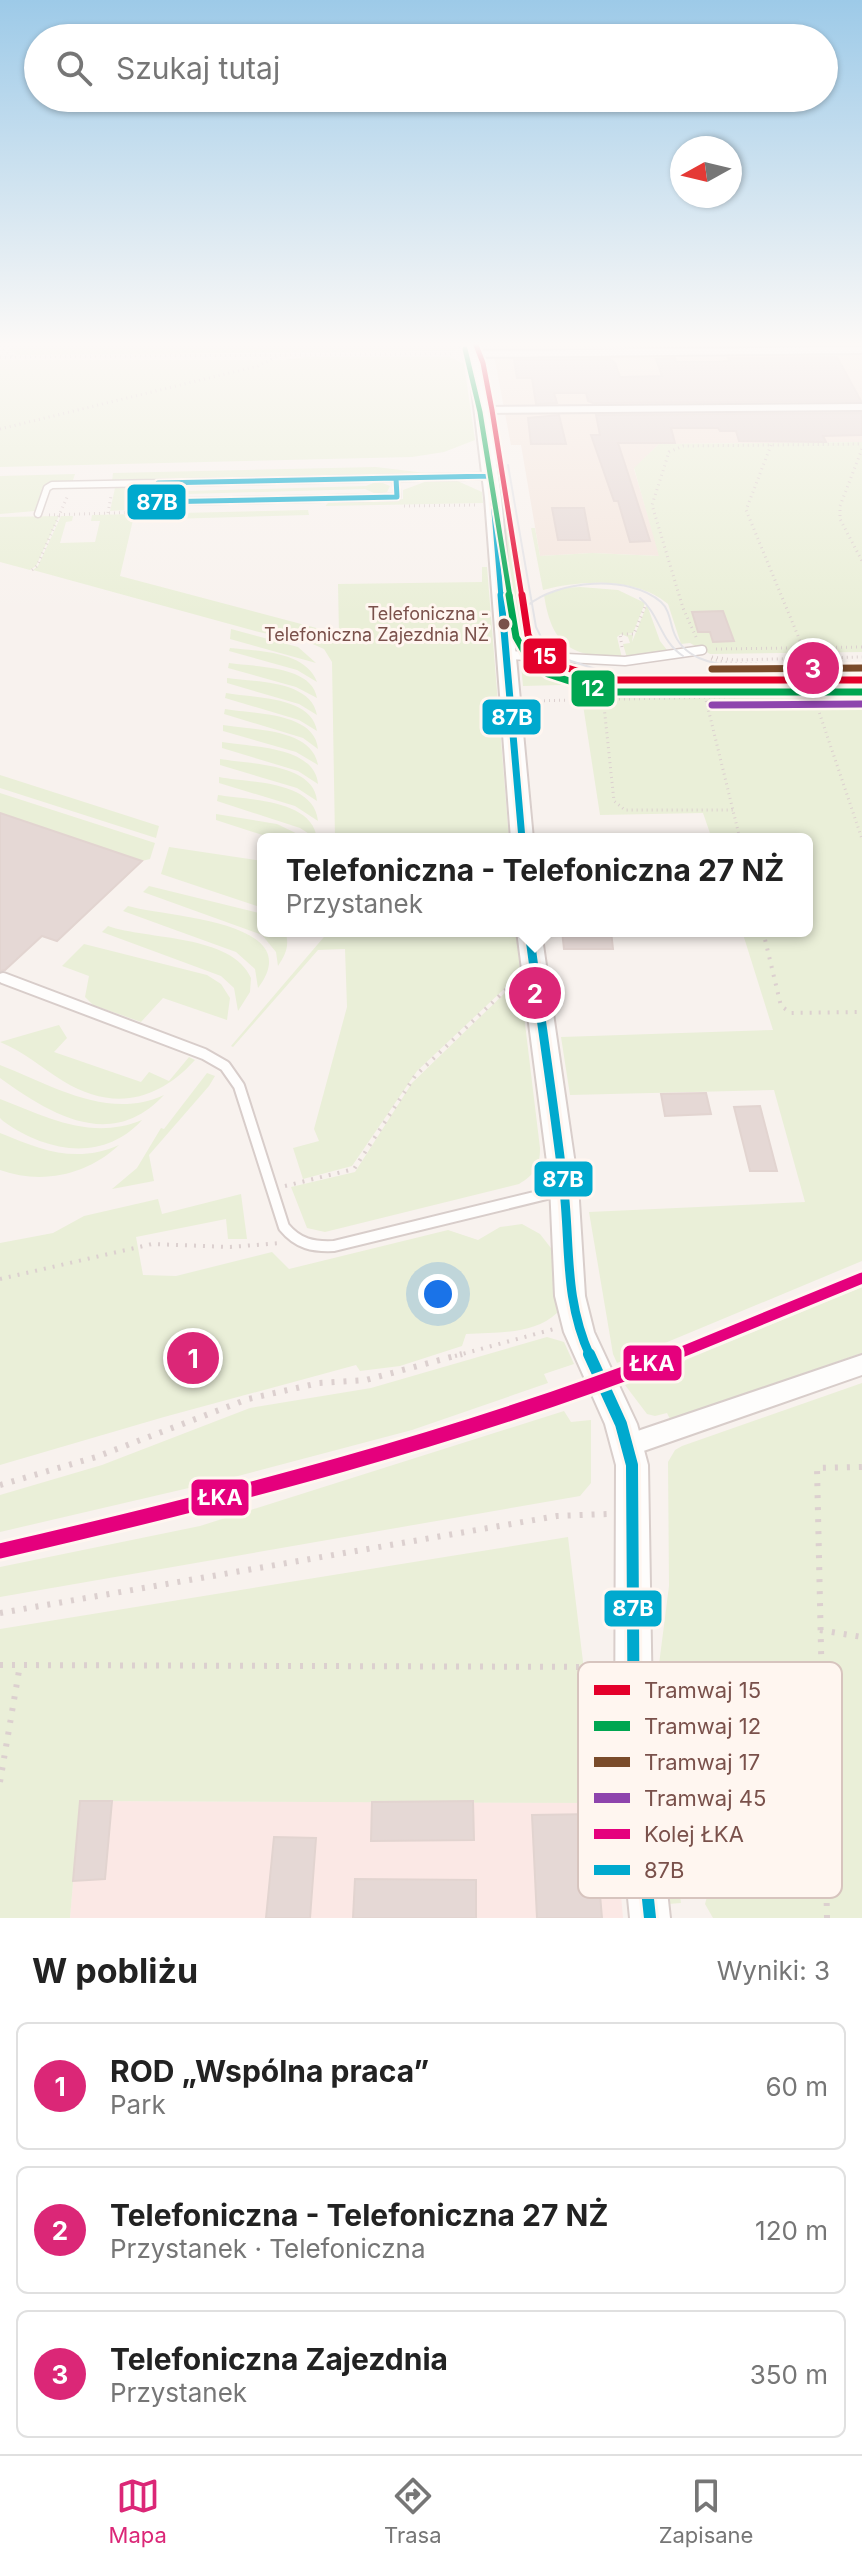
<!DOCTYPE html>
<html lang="pl">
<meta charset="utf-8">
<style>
body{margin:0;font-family:Inter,sans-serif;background:#f2f2f2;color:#222}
.compass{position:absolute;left:670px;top:136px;width:72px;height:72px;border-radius:50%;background:#fff;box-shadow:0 2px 6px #0004;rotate:262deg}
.you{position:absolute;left:438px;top:1294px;width:28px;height:28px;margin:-20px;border:6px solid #fff;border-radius:50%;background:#1a73e8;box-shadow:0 0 0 12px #1a73e833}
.badge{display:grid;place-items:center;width:52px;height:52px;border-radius:50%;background:#db2777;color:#fff;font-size:26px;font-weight:700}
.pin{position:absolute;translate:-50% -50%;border:4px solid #fff;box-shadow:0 2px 8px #0006}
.popup{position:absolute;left:257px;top:833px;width:556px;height:104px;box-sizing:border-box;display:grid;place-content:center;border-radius:12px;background:#fff;filter:drop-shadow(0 2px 6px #0005);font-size:26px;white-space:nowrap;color:#767676}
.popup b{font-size:30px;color:#222}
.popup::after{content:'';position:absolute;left:50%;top:100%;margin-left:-16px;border:16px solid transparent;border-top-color:#fff}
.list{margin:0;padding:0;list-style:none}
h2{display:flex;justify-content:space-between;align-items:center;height:104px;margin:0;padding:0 32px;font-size:34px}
h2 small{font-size:26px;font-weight:400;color:#767676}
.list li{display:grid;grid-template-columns:52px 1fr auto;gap:24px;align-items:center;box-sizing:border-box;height:128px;margin:0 16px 16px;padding:0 16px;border:2px solid #e0e0e0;border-radius:12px}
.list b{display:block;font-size:30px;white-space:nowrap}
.list p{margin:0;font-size:26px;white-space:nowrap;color:#767676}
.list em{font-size:26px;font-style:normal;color:#767676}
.icon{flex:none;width:44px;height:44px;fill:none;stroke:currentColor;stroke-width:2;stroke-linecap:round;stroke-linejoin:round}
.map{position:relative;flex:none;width:862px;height:1918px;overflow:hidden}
.search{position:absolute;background:#fff;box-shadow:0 2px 6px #0004;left:24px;right:24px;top:24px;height:88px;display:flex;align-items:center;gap:20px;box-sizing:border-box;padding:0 28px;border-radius:44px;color:#767676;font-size:30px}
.sheet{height:536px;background:#fff}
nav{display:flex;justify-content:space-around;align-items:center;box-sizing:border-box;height:112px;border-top:2px solid #e0e0e0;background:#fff;font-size:22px;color:#767676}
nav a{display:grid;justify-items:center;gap:4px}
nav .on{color:#db2777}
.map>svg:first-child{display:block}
.residential{fill:#f4e6de}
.commercial{fill:#fbe8e5}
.green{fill:#eaefd8}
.building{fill:#e5d8d5;stroke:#e2d4d0;stroke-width:2}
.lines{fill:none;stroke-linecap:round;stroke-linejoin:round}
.lane-far2-casing{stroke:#d8cdca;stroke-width:9}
.lane-far1-casing{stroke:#d8cdca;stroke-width:11}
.lane-casing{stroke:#d8cdca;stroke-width:14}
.street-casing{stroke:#d8cdca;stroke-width:4}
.secondary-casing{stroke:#d9cecb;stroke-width:4}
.path-far2{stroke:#dcd0cf;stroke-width:3;stroke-dasharray:1 4;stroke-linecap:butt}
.path-far1{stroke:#dcd0cf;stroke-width:4;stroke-dasharray:2 7;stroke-linecap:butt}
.path{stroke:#dcd0cf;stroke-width:6;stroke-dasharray:3 9;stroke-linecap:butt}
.lane-far2{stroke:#fefdfc;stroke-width:6}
.lane-far1{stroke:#fefdfc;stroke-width:8}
.lane{stroke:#fefdfc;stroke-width:10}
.street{fill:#fefdfc;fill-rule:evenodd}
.secondary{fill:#fefdfc;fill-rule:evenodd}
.tram{stroke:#e4e3e6;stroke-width:2}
.bus-1-far3-casing{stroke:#fff6f0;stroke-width:9}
.bus-1-far2-casing{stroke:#fff6f0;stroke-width:12}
.bus-1-far1-casing{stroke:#fff6f0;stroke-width:15}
.bus-1-casing{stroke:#fff6f0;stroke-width:18}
.bus-1-far3{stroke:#00a9ce;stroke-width:5}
.bus-1-far2{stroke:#00a9ce;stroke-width:7}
.bus-1-far1{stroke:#00a9ce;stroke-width:9}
.bus-1{stroke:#00a9ce;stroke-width:12}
.rail-1-far1-casing{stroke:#fff6f0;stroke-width:17}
.rail-1-casing{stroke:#fff6f0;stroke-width:21}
.rail-1-far1{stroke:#e5007d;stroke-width:11}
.rail-1{stroke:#e5007d;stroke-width:15}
.tram-1-far1-casing{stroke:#fff6f0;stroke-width:9}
.tram-1-casing{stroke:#fff6f0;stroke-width:12}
.tram-2-far1-casing{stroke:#fff6f0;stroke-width:9}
.tram-2-casing{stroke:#fff6f0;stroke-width:12}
.tram-3-casing{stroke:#fff6f0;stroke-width:12}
.tram-4-casing{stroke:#fff6f0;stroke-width:12}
.tram-1-far1{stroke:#e4002b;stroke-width:5}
.tram-1{stroke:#e4002b;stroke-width:7}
.tram-2-far1{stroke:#00a651;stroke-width:5}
.tram-2{stroke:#00a651;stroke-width:7}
.tram-3{stroke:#7a4b2a;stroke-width:7}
.tram-4{stroke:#8e44ad;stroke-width:7}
.bus-dot{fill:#7a514b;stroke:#fff6f0;stroke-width:3}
.labels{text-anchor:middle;stroke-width:6;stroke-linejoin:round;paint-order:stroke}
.far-bus-label{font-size:18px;fill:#7a514b;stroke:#fff6f0;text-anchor:end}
.key{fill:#fff6f0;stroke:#d7c4be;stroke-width:2}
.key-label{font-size:22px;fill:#7a514b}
.line-badge{stroke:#fff6f0;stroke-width:3}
.badge-label{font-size:22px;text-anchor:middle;font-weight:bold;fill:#fff}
</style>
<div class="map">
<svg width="862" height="1918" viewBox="0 0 862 1918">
<rect width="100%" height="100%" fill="#f8f2ee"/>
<path class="residential" d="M492,345H862V442L659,444L634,469L660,556L592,553L540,556L521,445H511Z"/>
<path class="commercial" d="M80,1801L613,1803L623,1918H70Z"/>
<path class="green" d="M11,345H460L461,348L452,351L17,355L9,350Z
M307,357H450L464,364L475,440L444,452L412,457L0,467V360H284Z
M862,442V652L710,654L690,643L681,644L668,604C636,577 581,580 543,590L531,528H535L540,556L592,553L659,556L634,468L659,444Z
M376,467L434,474L112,482L113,473Z
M75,474L72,483L45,484L35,511L0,514V476Z
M453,479L482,492L483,503L325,506L330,501L403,499V490L430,480Z
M378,481L390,486L387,492L376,494L365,489L188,494L175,499L165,497L163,493L165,489L177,486L188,491L366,486Z
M119,486L145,487L141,509L110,511L115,488Z
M308,510L309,515L133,520L120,576L339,634L338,584L482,582V567H487L509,839H335L332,662L324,649L308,642L259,632L33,570L38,566L61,516H73L72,521L66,522L60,543L95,542L100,521H91L92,515Z
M59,516L36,566L30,570L0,562V517Z
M507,528L524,630L536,654L520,650L516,611H511L504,529Z
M580,587L618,590L645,603L633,633L626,634L633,635L632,642L647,605L660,641L667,650L627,658L623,644L630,643L628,637L621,634L617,637L622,658C573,656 552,648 544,595L562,588Z
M231,629L298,647L316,663L230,639Z
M230,648C257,651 306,651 317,682L297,670L229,651Z
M526,659C547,660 561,671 580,677C599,683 619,683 638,683L523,686L521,664Z
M229,663C254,667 312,665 317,698L296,687L228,668Z
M227,678C254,682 311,680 317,715L299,704L227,683Z
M862,689V1261L617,1363L613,1354L589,1212L805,1202L774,1090L570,1095L561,1037L773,1030L742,931H807V839H712L703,813L600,815L581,692Z
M226,693C253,698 312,696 317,731L299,720L225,698Z
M225,709C252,714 315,712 318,749L303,738L224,714Z
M223,725C252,730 312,728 318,765L296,752L223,731Z
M222,742C250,747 315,746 318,784L298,771L222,748Z
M220,759C249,764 314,763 317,801L297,788L220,765Z
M0,775L159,826L156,838L0,788Z
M219,777C249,783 314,780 318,821L295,806L219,783Z
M0,793L155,843L150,859L142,861L0,813Z
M218,795C248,800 313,799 317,839L300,828L217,801Z
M216,814L277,824L308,839H275L216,820Z
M169,847L263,861V908L161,874Z
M149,886L263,914V931H285C290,945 286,954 278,966L276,952L262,935L143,892Z
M128,906C164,917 310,920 258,988L255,969L236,952L123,911Z
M108,926C147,940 232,934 251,978L250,992L238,1011L234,988L221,976L102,932Z
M329,931H517L520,974L417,1071L352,1166L303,1179L293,1148L319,1141L314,1129L347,1007L345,949L318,950L233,1047L231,1046Z
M84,944L207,975L221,984L230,998L227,1020L163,998L141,1022L93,1005L85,997L89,976L62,966Z
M512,986L514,999H522L540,1148C540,1167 534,1175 519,1184L325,1232L307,1228L291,1187L355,1172L412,1083Z
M59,1025L67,1038L54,1052L141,1082L149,1072L169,1081L189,1057L195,1060C157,1102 112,1111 63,1081C41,1067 24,1052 0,1042Z
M0,1065C52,1085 108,1121 164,1095C111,1152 50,1114 0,1078Z
M207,1073L215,1076L209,1086L149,1155L154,1181L112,1189L137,1168L161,1128L164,1129Z
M0,1099C47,1117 91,1141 142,1120C103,1163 46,1152 3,1121L0,1118Z
M0,1133C41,1150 76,1164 119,1145C87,1175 42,1185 0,1170Z
M241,1194L247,1239H228L226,1219L136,1237L143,1275L176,1276L272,1252L289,1269L448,1230L478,1240L500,1227L522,1224L540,1234L554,1252L557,1313C533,1335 497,1332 466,1334L462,1346L400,1366L360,1371L356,1365L164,1417L0,1465V1243L53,1233L84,1216L158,1199L162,1214Z
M862,1287V1353L670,1419L667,1413L655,1416L647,1414L625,1385Z
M547,1337L564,1342L574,1364L544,1374L548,1383L412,1430L223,1480L0,1532V1495L102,1465L250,1408L371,1388Z
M862,1383V1918H713L705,1904L718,1859L690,1694L656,1688L669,1586L668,1462L675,1450L682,1446Z
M564,1411L571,1422L591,1420V1483L580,1496L0,1597V1567L200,1526Z
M568,1537L600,1803L80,1801L70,1918H0V1629Z
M651,1727H657L681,1903L668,1904L653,1783Z"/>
<path class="building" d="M837,357L861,401L593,403L588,401L586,393H554L557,403L536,404L532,378H517L514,360L610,359L615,363L620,377L662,376L656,359L675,358L676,362H712L730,361L728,358Z
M862,413V435L823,436L826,442L739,441L736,431H720L718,428H671L675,443H618L650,541L630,542L618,501H614L591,435H600L596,415Z
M559,415L566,444H531L528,418Z
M552,508H584L590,540H558Z
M723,611L734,641L713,642L710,632H698L692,612Z
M0,813L142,861L57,941L42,936L5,970L0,971Z
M562,931H611L613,949H564Z
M706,1093L711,1114L665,1116L661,1094Z
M760,1106L777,1171H750L734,1107Z
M80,1801H112L105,1879L73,1881Z
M473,1801L474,1840L371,1841L372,1802Z
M593,1814L602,1918H537L532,1815Z
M274,1837L316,1838L310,1918H266Z
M355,1879L476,1880V1918H353Z"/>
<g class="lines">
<g class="lane-far2-casing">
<path id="lane-far2" d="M396,478L397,497L155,502L158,483Z
M396,478L491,476
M38,514L47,488L52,485L158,483"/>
</g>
<g class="lane-far1-casing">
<path id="lane-far1" d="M507,655L625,661L702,650"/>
</g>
<g class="lane-casing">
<path id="lane" d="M3,978L204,1054L225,1066L239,1086L284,1227C298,1244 313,1247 334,1246L559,1191"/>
</g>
<g class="street-casing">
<path id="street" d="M862,347V353L472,357L467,354L472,351Z
M862,404V410L482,413L476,410L482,407Z
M862,1355V1375L629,1456L620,1453L617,1445L620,1437Z"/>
</g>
<g class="secondary-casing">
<path id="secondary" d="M461,345H475L485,381L501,498L533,839H511L485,498L471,381Z
M517,931H541L578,1185L585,1296L594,1332L637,1424L648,1465L653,1767L670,1918H630L615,1767L616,1465L605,1424L564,1332L555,1296L550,1185Z"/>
</g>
<path class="path-far2" d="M6,345L4,351L13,357
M0,357L453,354
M0,429L258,366L276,357
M771,445L746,510L803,648
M862,449L840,506V519L862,561
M404,506L475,505
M108,513L111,496
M49,515L144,512V508
M32,570L37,566L68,495
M696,637L683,608L652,505L669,452L683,446L862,444
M622,647L620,634H634L646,604
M716,649L862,647
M712,657L734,660L862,657
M711,659L729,663L779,665
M780,667L862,665
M781,672H862
M813,694L862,839
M705,696L740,839
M599,699L604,706L614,801L625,810H733
M529,701L862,694"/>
<path class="path-far1" d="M763,931L781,1006L791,1013L862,1012
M285,1186L354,1169L415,1076L514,982
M0,1279L152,1244L230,1247L281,1243
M455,1356L554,1329"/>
<path class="path" d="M0,1485L96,1457L248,1399L319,1383L366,1380L462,1354
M0,1613L557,1516L607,1514
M820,1630L862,1637
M0,1665L606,1667
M0,1782L20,1665
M827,1918L817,1468L862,1467"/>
<use href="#lane-far2" class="lane-far2"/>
<use href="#lane-far1" class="lane-far1"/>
<use href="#lane" class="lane"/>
<use href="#street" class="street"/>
<use href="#secondary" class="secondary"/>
<path class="tram" d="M508,465L536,627L545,645L562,658L614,675H862
M640,598C660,615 660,641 683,656
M527,606C557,580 630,574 661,602C669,609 670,621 673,630C682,659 713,664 739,667"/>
<g class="bus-1-far3-casing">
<path id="bus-1-far3" d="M491,476L501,597
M396,478L397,497L155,502L158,483Z
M396,478L491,476"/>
</g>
<g class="bus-1-far2-casing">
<path id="bus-1-far2" d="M501,595L522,839"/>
</g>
<g class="bus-1-far1-casing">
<path id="bus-1-far1" d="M529,931C540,1014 553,1098 563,1181C571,1243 563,1297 590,1356"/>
</g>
<g class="bus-1-casing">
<path id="bus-1" d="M589,1354L621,1424L632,1465L634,1767L650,1918"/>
</g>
<use href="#bus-1-far3" class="bus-1-far3"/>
<use href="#bus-1-far2" class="bus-1-far2"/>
<use href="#bus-1-far1" class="bus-1-far1"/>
<use href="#bus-1" class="bus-1"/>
<g class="rail-1-far1-casing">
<path id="rail-1-far1" d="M672,1356L862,1278"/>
</g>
<g class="rail-1-casing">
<path id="rail-1" d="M0,1551C229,1498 457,1439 677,1354"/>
</g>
<use href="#rail-1-far1" class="rail-1-far1"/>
<use href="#rail-1" class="rail-1"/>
<g class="tram-1-far1-casing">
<path id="tram-1-far1" d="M476,345L483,363L492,410L522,597"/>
</g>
<g class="tram-1-casing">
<path id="tram-1" d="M522,595L528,635L537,650L555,664L605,680H862"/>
</g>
<g class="tram-2-far1-casing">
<path id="tram-2-far1" d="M465,349L480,412L510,597"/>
</g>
<g class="tram-2-casing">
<path id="tram-2" d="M509,595L516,637L528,658L548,674L603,692H862"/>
</g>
<g class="tram-3-casing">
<path id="tram-3" d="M712,669L862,668"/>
</g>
<g class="tram-4-casing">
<path id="tram-4" d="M712,705L862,704"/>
</g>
<use href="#tram-1-far1" class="tram-1-far1"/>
<use href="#tram-1" class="tram-1"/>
<use href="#tram-2-far1" class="tram-2-far1"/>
<use href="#tram-2" class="tram-2"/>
<use href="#tram-3" class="tram-3"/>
<use href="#tram-4" class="tram-4"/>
</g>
<linearGradient id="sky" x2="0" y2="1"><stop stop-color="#9dcae8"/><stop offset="0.56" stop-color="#fcf9f7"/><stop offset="1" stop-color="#fcf9f7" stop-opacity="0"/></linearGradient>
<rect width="862" height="614" fill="url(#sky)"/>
<circle class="bus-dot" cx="504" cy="624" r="7"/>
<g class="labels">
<g class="far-bus-label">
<text x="489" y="620">Telefoniczna -<tspan x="489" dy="21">Telefoniczna Zajezdnia NŻ</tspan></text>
</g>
</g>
<rect x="578" y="1662" width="264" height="236" rx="12" class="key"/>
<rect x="594" y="1685" width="36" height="10" fill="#e4002b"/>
<rect x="594" y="1721" width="36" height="10" fill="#00a651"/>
<rect x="594" y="1757" width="36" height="10" fill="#7a4b2a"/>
<rect x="594" y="1793" width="36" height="10" fill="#8e44ad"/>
<rect x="594" y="1829" width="36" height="10" fill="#e5007d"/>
<rect x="594" y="1865" width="36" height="10" fill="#00a9ce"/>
<g class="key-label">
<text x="644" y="1698">Tramwaj 15</text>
<text x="644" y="1734">Tramwaj 12</text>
<text x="644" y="1770">Tramwaj 17</text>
<text x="644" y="1806">Tramwaj 45</text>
<text x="644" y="1842">Kolej ŁKA</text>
<text x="644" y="1878">87B</text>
</g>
<g class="line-badge">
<rect x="126" y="483" width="61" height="38" rx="8" fill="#00a9ce"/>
<rect x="522" y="637" width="46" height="38" rx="8" fill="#e4002b"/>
<rect x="570" y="669" width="46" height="39" rx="8" fill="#00a651"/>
<rect x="481" y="698" width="61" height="38" rx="8" fill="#00a9ce"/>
<rect x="533" y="1160" width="61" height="38" rx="8" fill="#00a9ce"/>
<rect x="622" y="1344" width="61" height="38" rx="8" fill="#e5007d"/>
<rect x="190" y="1478" width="60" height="39" rx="8" fill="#e5007d"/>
<rect x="603" y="1589" width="60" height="39" rx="8" fill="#00a9ce"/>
</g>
<g class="badge-label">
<text x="157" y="510">87B</text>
<text x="545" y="664">15</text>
<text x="593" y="696">12</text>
<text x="512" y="725">87B</text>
<text x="563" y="1187">87B</text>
<text x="652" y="1371">ŁKA</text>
<text x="220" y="1505">ŁKA</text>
<text x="633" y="1616">87B</text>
</g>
</svg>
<svg class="compass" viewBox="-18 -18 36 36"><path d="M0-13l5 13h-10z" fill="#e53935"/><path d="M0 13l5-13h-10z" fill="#767676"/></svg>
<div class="you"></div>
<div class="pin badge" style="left:193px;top:1358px">1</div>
<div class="pin badge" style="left:535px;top:993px">2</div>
<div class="popup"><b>Telefoniczna - Telefoniczna 27 NŻ</b>Przystanek</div>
<div class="pin badge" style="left:813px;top:668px">3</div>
<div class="search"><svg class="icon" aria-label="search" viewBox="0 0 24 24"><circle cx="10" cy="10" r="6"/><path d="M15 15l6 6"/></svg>Szukaj tutaj</div>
</div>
<section class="sheet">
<h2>W pobliżu<small>Wyniki: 3</small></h2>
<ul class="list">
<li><span class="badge">1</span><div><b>ROD „Wspólna praca”</b><p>Park</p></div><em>60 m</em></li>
<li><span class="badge">2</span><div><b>Telefoniczna - Telefoniczna 27 NŻ</b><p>Przystanek · Telefoniczna</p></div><em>120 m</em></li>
<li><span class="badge">3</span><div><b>Telefoniczna Zajezdnia</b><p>Przystanek</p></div><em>350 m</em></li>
</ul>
</section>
<nav>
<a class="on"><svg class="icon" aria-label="map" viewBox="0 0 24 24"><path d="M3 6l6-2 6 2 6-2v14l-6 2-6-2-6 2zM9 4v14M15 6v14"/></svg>Mapa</a>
<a><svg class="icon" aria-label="directions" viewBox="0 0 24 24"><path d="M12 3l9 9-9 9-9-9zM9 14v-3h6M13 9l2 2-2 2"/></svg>Trasa</a>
<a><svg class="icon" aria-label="saved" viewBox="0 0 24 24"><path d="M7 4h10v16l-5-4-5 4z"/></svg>Zapisane</a>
</nav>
